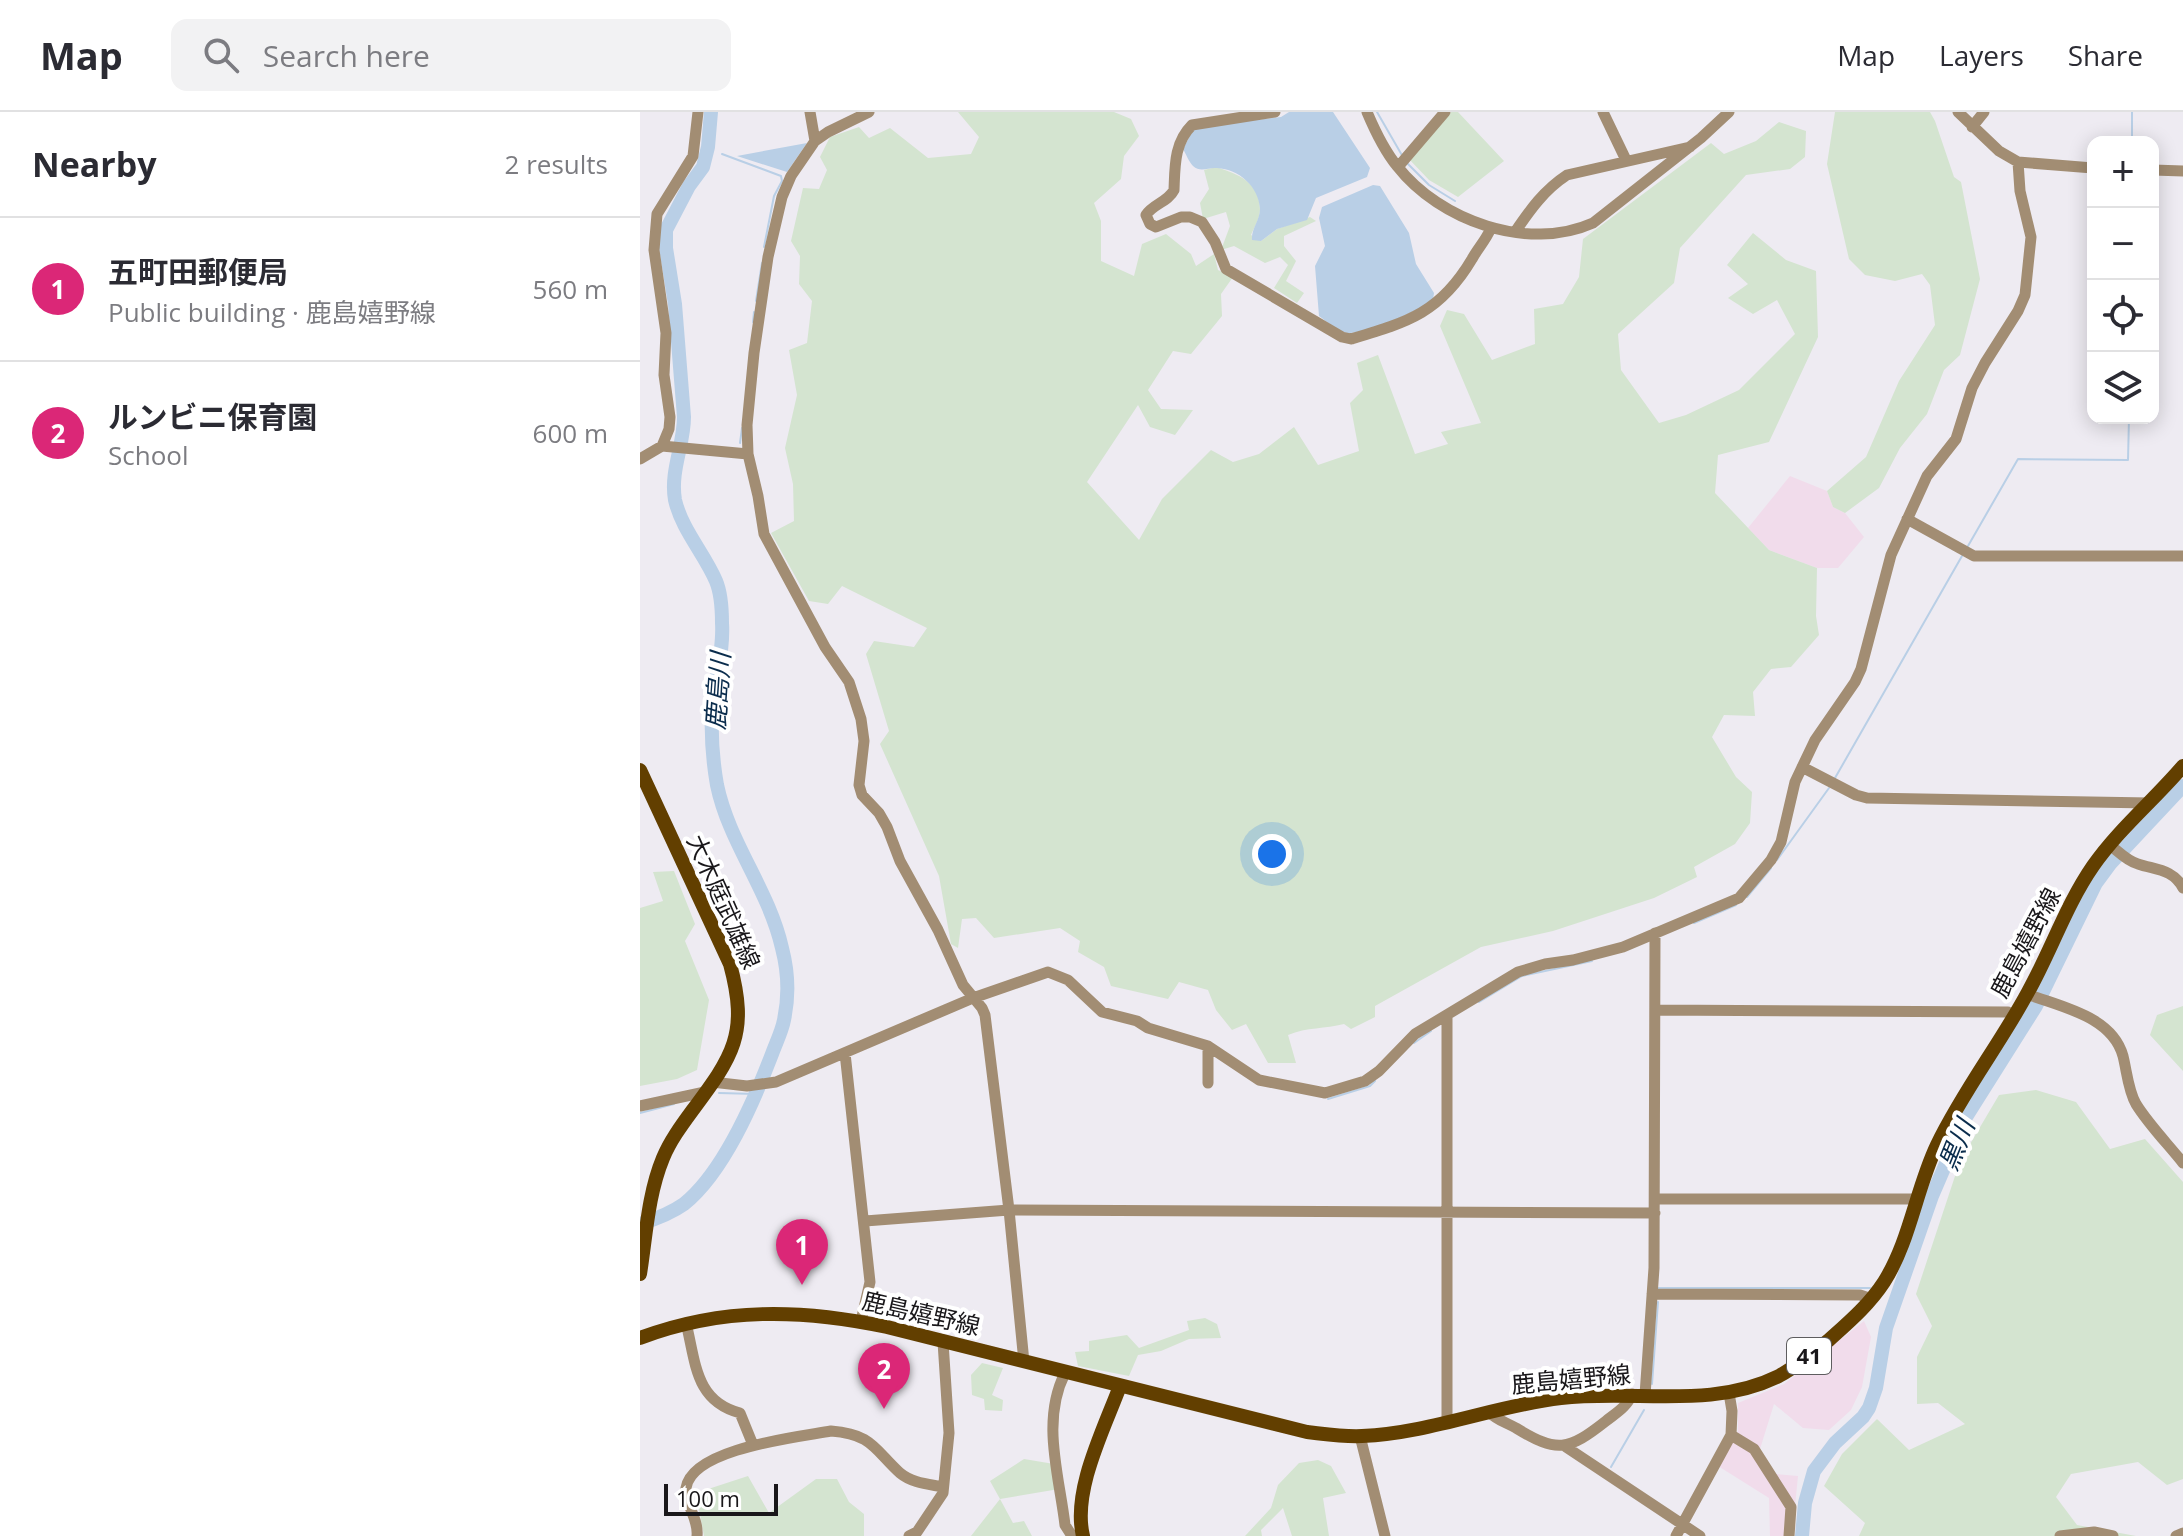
<!DOCTYPE html>
<meta charset="utf-8">
<style>
body{margin:0;font-family:"Open Sans","Noto Sans JP",sans-serif;background:#f2f2f3;color:#2b2b33}
.controls{position:absolute;right:24px;top:24px;display:grid;overflow:hidden;border-radius:16px;box-shadow:0 4px 20px #0003}
.controls button{width:72px;height:72px;display:grid;place-items:center;padding:0;border:0;border-bottom:2px solid #e1e1e2;background:#fff;color:#2b2b33;font:40px sans-serif}
.scale{position:absolute;left:24px;bottom:20px;width:114px;box-sizing:border-box;padding-left:8px;border:4px solid #19171a;border-top:0;font-size:22px;line-height:28px;white-space:nowrap;color:#19171a;-webkit-text-stroke:6px #fff;paint-order:stroke}
.you{position:absolute;left:632px;top:742px;width:28px;height:28px;margin:-20px;border:6px solid #fff;border-radius:50%;background:#1a73e8;box-shadow:0 0 0 12px #1a73e833}
.badge{display:grid;place-items:center;width:52px;height:52px;border-radius:50%;background:#db2777;color:#fff;font-size:26px;font-weight:700}
.pin{position:absolute;translate:-50% -66px;filter:drop-shadow(0 2px 4px #0008)}
.pin::after{content:'';position:absolute;top:42px;width:28px;height:24px;background:inherit;clip-path:polygon(0 0,100% 0,50% 100%)}
.list{margin:0;padding:0;list-style:none}
h2{display:flex;justify-content:space-between;align-items:center;height:104px;margin:0;padding:0 32px;font-size:34px}
h2 small{font-size:26px;font-weight:400;color:#7c7c81}
.list li{display:grid;grid-template-columns:52px 1fr auto;gap:24px;align-items:center;box-sizing:border-box;height:144px;padding:0 32px;border-top:2px solid #e1e1e2}
.list b{display:block;font-size:30px;white-space:nowrap}
.list p{margin:0;font-size:26px;white-space:nowrap;color:#7c7c81}
.list em{font-size:26px;font-style:normal;color:#7c7c81}
.icon{flex:none;width:44px;height:44px;fill:none;stroke:currentColor;stroke-width:2;stroke-linecap:round;stroke-linejoin:round}
.map{position:relative;flex:none;width:1543px;height:1424px;overflow:hidden}
header{display:flex;align-items:center;gap:48px;box-sizing:border-box;height:112px;padding:0 40px;background:#fff;border-bottom:2px solid #e1e1e2}
header strong{font-size:38px}
nav{display:flex;gap:44px;margin-inline-start:auto;font-size:28px}
.search{width:560px;height:72px;background:#f2f2f3;display:flex;align-items:center;gap:20px;box-sizing:border-box;padding:0 28px;border-radius:16px;color:#7c7c81;font-size:30px}
main{display:flex}
aside{flex:1;background:#fff}
.map>svg:first-child{display:block}
.industrial{fill:#f1dceb}
.green{fill:#d4e4d0}
.water{fill:#b9cfe6}
.lines{fill:none;stroke-linecap:round;stroke-linejoin:round}
.stream{stroke:#b9cfe6;stroke-width:2}
.river{stroke:#b9cfe6;stroke-width:14}
.minor{stroke:#a28d73;stroke-width:11}
.major{stroke:#623f00;stroke-width:14}
.labels{text-anchor:middle;stroke-width:8;stroke-linejoin:round;paint-order:stroke}
.shield{fill:#fff;stroke:#5e5d5f;stroke-width:2}
.shield-label{font-size:22px;font-weight:bold;fill:#19171a}
.street-label{font-size:24px;fill:#19171a;stroke:#fff}
.water-label{font-size:26px;font-style:italic;fill:#0a2c4c;stroke:#fff}
</style>
<header>
<strong>Map</strong>
<div class="search"><svg class="icon" aria-label="search" viewBox="0 0 24 24"><circle cx="10" cy="10" r="6"/><path d="M15 15l6 6"/></svg>Search here</div>
<nav><a>Map</a><a>Layers</a><a>Share</a></nav>
</header>
<main>
<aside>
<h2>Nearby<small>2 results</small></h2>
<ul class="list">
<li><span class="badge">1</span><div><b>五町田郵便局</b><p>Public building · 鹿島嬉野線</p></div><em>560 m</em></li>
<li><span class="badge">2</span><div><b>ルンビニ保育園</b><p>School</p></div><em>600 m</em></li>
</ul>
</aside>
<div class="map">
<svg width="1543" height="1424" viewBox="0 0 1543 1424">
<rect width="100%" height="100%" fill="#eeebf2"/>
<path class="industrial" d="M1150,364L1187,379L1193,395L1205,401L1224,425L1198,456H1177L1129,438L1108,416Z
M1224,1209L1231,1225L1222,1275L1211,1298L1189,1318L1163,1316L1134,1292L1120,1337L1136,1362L1158,1364L1152,1424H1130L1129,1386L1078,1354L1098,1319V1291L1144,1272Z"/>
<path class="green" d="M318,0H474L491,7L499,24L484,44L481,67L454,91L461,109V149L494,164L502,132L526,122L551,142L556,154L574,142L578,158L593,165L581,182L582,204L551,242L533,239L508,278L521,297L553,298L535,323L510,315L498,293L447,370L499,428L522,387L571,338L593,350L619,342L654,315L678,353L719,339L710,291L723,278L717,251L738,243L775,342L808,332L801,320L841,311L800,214L807,198L824,202L852,248L895,232L894,197L923,192L939,165L943,127L1071,31L1084,42L1116,29L1139,10L1166,19L1165,45L1150,57L1106,63L1040,136L1034,171L978,222L981,258L1019,311L1046,303L1099,278L1155,222L1137,188L1113,202L1088,186L1108,172L1087,153L1113,121L1146,148L1176,159L1178,225L1129,330L1078,343L1075,381L1129,438L1177,456L1176,504L1179,523L1151,555L1131,557L1113,580L1115,604L1084,603L1072,625L1096,665L1112,680L1110,711L1095,732L1054,755L1057,765L1014,786L913,819L841,835L735,894V905L711,917L704,912C685,917 667,915 648,923L656,951H628L606,912L592,918L576,898L568,878L539,870L528,887L471,874L464,855L438,840L440,829L420,816L354,826L336,806L322,807L318,836L311,832L299,764L240,632L249,619L226,542L234,529L274,535L287,516L202,474L188,492L169,489L131,421L154,409L153,372L145,336L157,283L149,238L167,231L172,189L159,172L160,144L151,129L163,76L179,77L187,58L180,45L190,25L219,15L229,26L250,16L288,46L331,42L339,25Z
M811,0H818L864,49L818,85L789,68L769,47Z
M1195,0H1290L1295,9L1314,65L1321,70L1340,167L1320,243L1304,258L1287,302L1260,336L1239,376L1205,401L1193,395L1187,379L1226,345L1259,269L1295,213L1290,173L1282,162L1255,169L1225,163L1209,147L1187,52Z
M576,55C598,62 620,70 620,98C620,106 614,116 611,123L621,129L637,117L670,105L676,109L644,124V134L656,149L646,169L664,181L657,191L634,176L648,153L640,145L625,151L594,134L581,138L590,114L586,100L563,107L560,91L569,77L564,58Z
M34,759L55,812L45,829L69,888L57,958L37,967L0,974V796L23,789L13,760Z
M1543,894V959L1510,923L1517,903Z
M1396,978L1436,990L1470,1037L1505,1027L1543,1070V1367L1527,1373L1498,1350L1431,1362L1416,1385L1437,1413L1496,1424H1219L1225,1411L1184,1374L1202,1342L1237,1307L1269,1338L1325,1312L1298,1291L1277,1292V1245L1292,1214L1276,1182L1320,1049L1359,983Z
M565,1206L577,1212L581,1226L549,1227L521,1239L498,1243L489,1264L438,1254L435,1240L449,1239V1229L487,1223L499,1236L549,1218L547,1209Z
M342,1251L363,1256L352,1283L363,1288L362,1299L345,1298L344,1287L332,1283L331,1263Z
M384,1347L414,1352L419,1377L360,1387L373,1411L384,1409L392,1424H331L360,1387L350,1369Z
M678,1348L691,1354L706,1381L683,1386L689,1424H652L643,1396L621,1418L622,1424H605L631,1396L638,1373L659,1351Z
M108,1364L129,1401L176,1367H197L209,1390L224,1402V1424H64L56,1381Z"/>
<path class="water" d="M649,0H693L730,56L727,65L676,86L667,108L637,117L621,129L612,128C611,117 620,108 620,97C619,75 599,57 577,56C568,55 561,61 553,54C549,50 546,42 543,37L553,18L563,14L641,5Z
M167,31L147,60L97,44Z
M733,73L740,74L769,121L776,152L794,181L793,188C779,199 724,223 707,221C698,219 687,210 679,204L675,154L685,134L679,106L682,95Z"/>
<g class="lines">
<path class="stream" d="M737,0L763,45
M1492,30V0
M68,35L73,38
M82,42L141,64L142,69L134,84L124,135
M766,50L789,73L815,89
M116,189L122,151
M113,210L114,200
M100,331L102,316
M1328,434L1378,347L1488,348L1489,306
M1195,666L1322,444
M1137,748L1189,676
M1107,785L1131,756
M1054,811L1096,793
M839,890L882,864L952,849
M774,931L791,919
M79,981L116,982
M688,987L730,974L735,969
M0,1001L34,992
M1018,1176H1230
M1012,1272L1018,1190
M971,1355L1004,1298"/>
<path class="river" d="M0,1112C16,1107 30,1102 44,1092C84,1060 114,989 132,942C136,931 142,919 144,908C149,885 148,859 142,836C129,778 89,731 77,673C73,650 71,624 72,601C74,571 84,540 82,511C82,497 81,481 76,469C64,441 42,418 35,388C30,359 44,333 44,305L35,192L26,136V118L49,74L63,55L68,35L71,0
M1162,1424L1165,1391L1174,1359L1195,1331L1223,1305L1229,1296L1236,1276L1246,1216L1292,1084L1326,1005L1396,894L1456,771L1470,752L1543,674"/>
<path class="minor" d="M170,0L175,29
M229,0L188,20L175,29L151,64L142,85L128,145L114,241L107,313L108,342L118,384L124,422L185,535L209,570L221,607L224,629L219,673L222,683L239,701L247,715L260,749L298,818L323,873L342,896L345,903L369,1098L384,1250
M635,0L552,13C534,31 535,54 534,78C528,90 513,92 506,103L510,112L516,115L541,105H550L562,110L575,130L586,157L702,225L711,227C768,210 800,201 832,147C838,136 846,128 851,116
M727,0C735,19 744,38 757,54C800,109 888,140 953,111L1061,26L1089,0
M963,0L986,48
M1318,0L1359,39L1378,50L1453,56
M1332,15L1344,0
M758,55L805,0
M1513,58L1543,59
M875,120C890,98 904,78 927,63L1050,35
M22,334L29,317L30,305L24,263L26,221L14,138L17,102L53,44L58,0
M0,347L22,334L108,342
M1267,407L1334,444H1543
M1162,655L1216,683L1227,686L1510,691
M1470,733C1479,740 1487,749 1498,752C1516,758 1533,757 1543,776
M1387,882C1421,895 1472,904 1483,944C1487,960 1488,978 1496,992C1509,1013 1528,1032 1543,1051
M1016,898L1368,900L1373,904
M568,934V971
M205,941L230,1170L221,1209
M72,970L107,974L136,970L333,886L408,860L428,868L462,900L497,909L508,916L568,934L619,968L685,981L725,969L739,959L775,922L878,860L905,852L933,848L983,835L1099,786L1131,748L1141,730L1155,670L1175,628L1215,570L1221,557L1251,443L1287,364L1316,327L1332,276L1345,251L1378,199L1385,183L1391,125L1380,79L1378,50
M0,994L65,980
M1015,1087H1277
M225,1109L369,1098L1015,1101
M1012,1182L1220,1183L1232,1187
M46,1211C56,1251 55,1289 100,1301L113,1333
M425,1261C401,1309 419,1362 425,1413L432,1424
M1005,1283L1014,1156L1015,821
M849,1300C857,1308 865,1310 876,1316C917,1341 928,1339 966,1309C976,1301 987,1295 992,1282
M807,1310V903
M1091,1323L1114,1337L1151,1395L1149,1424
M720,1324L745,1424
M926,1335L1060,1424
M57,1424C59,1406 44,1391 46,1376C52,1336 159,1325 191,1319C232,1322 234,1337 260,1361C272,1371 288,1372 303,1375
M269,1424L277,1420L303,1381L309,1321L303,1230
M1036,1424L1091,1323L1092,1299L1089,1281
M1420,1424L1454,1420L1473,1424
M1536,1424L1543,1421"/>
<path class="major" d="M0,658L90,852C109,922 93,944 52,999C41,1014 30,1029 23,1046C8,1082 6,1124 0,1162
M0,1226C82,1195 162,1197 247,1215L667,1320C685,1322 704,1325 722,1324C790,1321 854,1294 921,1286C994,1277 1071,1298 1139,1264C1157,1254 1173,1241 1189,1228C1209,1210 1229,1193 1244,1170C1270,1129 1276,1077 1297,1033C1323,979 1360,932 1388,880C1411,839 1426,793 1453,754C1478,718 1514,688 1543,654
M443,1424C432,1379 464,1317 480,1274"/>
</g>
<g class="labels">
<rect class="shield" x="1147" y="1226" width="44" height="36" rx="6"/>
<g class="shield-label">
<text x="1169" y="1252">41</text>
</g>
<g class="street-label">
<text transform="translate(83 790) rotate(66)" y="8">大木庭武雄線</text>
<text transform="translate(1386 831) rotate(-62)" y="8">鹿島嬉野線</text>
<text transform="translate(281 1202) rotate(13)" y="8">鹿島嬉野線</text>
<text transform="translate(931 1268) rotate(-5)" y="8">鹿島嬉野線</text>
</g>
<g class="water-label">
<text transform="translate(78 579) rotate(-86)" y="9">鹿島川</text>
<text transform="translate(1317 1033) rotate(-68)" y="9">黒川</text>
</g>
</g>
</svg>
<div class="controls">
<button>+</button>
<button>−</button>
<button><svg class="icon" aria-label="locate" viewBox="0 0 24 24"><circle cx="12" cy="12" r="6"/><path d="M12 2v4M12 18v4M2 12h4M18 12h4"/></svg></button>
<button><svg class="icon" aria-label="layers" viewBox="0 0 24 24"><path d="M12 4l9 5-9 5-9-5zM3 14l9 5 9-5"/></svg></button>
</div>
<div class="scale">100 m</div>
<div class="you"></div>
<div class="pin badge" style="left:162px;top:1173px">1</div>
<div class="pin badge" style="left:244px;top:1297px">2</div>
</div>
</main>
